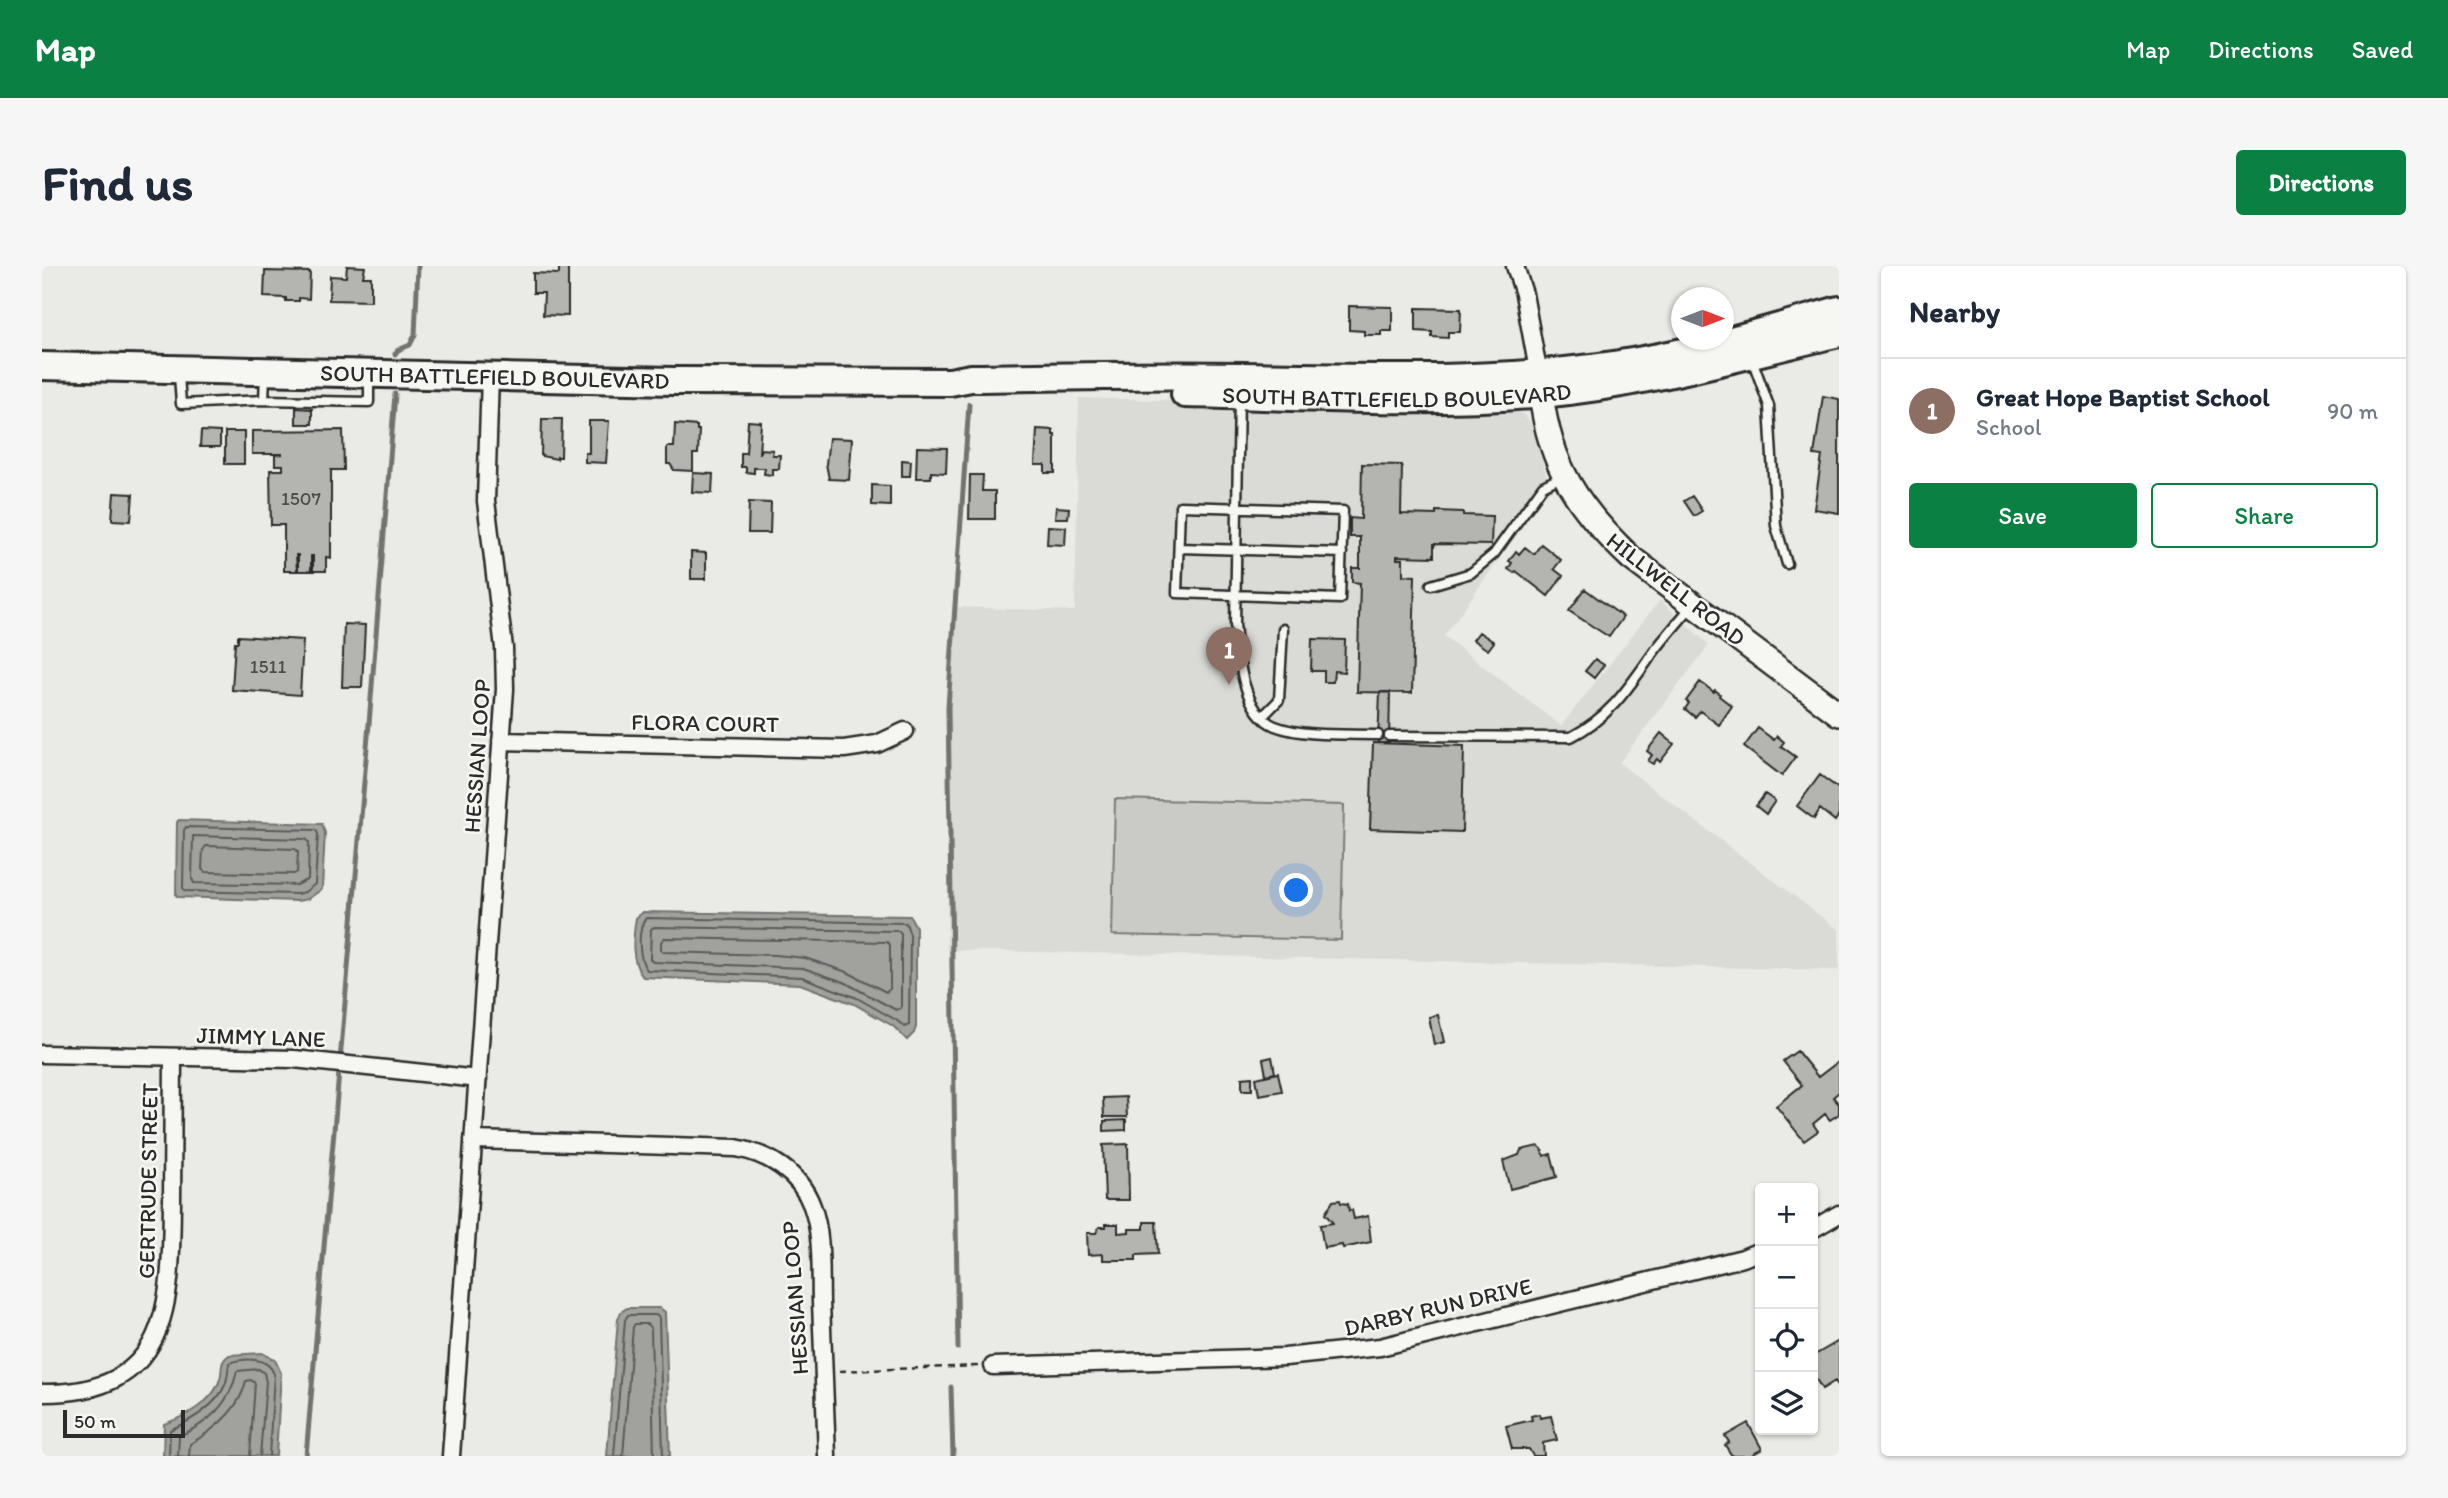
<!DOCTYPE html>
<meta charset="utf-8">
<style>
body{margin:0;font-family:Itim,sans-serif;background:#f6f6f7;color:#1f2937}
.controls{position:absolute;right:21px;bottom:21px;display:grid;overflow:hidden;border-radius:7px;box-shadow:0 2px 5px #0004}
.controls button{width:63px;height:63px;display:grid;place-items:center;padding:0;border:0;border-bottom:2px solid #e0e1e3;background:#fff;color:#1f2937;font:35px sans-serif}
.compass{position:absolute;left:1629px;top:21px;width:63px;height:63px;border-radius:50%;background:#fff;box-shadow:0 2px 5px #0004;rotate:90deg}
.scale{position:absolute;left:21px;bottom:18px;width:122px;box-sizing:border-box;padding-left:7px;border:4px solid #2b2b2b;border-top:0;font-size:19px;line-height:24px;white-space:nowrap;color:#2b2b2b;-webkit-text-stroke:5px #f6f6f2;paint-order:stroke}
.you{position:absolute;left:1255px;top:625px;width:24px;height:24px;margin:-18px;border:5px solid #fff;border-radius:50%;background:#1a73e8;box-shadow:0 0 0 10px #1a73e833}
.badge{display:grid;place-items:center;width:46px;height:46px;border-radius:50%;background:#0b8043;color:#fff;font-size:23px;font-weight:700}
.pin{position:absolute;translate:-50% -58px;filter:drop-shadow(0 2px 4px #0008)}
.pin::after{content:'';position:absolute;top:37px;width:24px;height:21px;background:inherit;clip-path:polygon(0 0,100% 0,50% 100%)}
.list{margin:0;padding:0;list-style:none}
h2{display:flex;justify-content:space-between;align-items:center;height:91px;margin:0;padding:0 28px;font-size:30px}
h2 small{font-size:23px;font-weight:400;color:#747a83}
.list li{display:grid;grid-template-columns:46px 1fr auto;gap:21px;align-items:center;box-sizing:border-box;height:105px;padding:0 28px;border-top:2px solid #e0e1e3}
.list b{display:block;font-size:26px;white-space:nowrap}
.list p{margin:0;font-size:23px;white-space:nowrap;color:#747a83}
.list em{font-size:23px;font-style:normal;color:#747a83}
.actions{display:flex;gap:14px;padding:21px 28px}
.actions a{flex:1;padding:16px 0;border:2px solid #0b8043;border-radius:7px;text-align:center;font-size:24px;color:#0b8043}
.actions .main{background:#0b8043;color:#fff}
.icon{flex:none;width:38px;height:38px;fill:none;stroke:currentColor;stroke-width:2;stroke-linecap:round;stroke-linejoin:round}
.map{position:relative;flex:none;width:1797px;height:1190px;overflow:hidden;border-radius:7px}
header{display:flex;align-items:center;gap:42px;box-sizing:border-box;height:98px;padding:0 35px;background:#0b8043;color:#fff}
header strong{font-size:33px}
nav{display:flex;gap:38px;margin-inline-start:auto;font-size:24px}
.intro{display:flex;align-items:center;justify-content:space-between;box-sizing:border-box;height:168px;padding:0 42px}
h1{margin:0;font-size:49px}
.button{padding:18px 32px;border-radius:7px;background:#0b8043;color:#fff;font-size:24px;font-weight:700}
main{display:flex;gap:42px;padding:0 42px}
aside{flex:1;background:#fff;border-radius:7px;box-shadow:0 2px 5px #0004}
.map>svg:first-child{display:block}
.built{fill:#dadad6}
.green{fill:#cacac7;stroke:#7a7a79;stroke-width:2}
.water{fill:#a1a19e;stroke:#727270;stroke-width:2}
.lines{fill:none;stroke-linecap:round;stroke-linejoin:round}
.shore{stroke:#5a5a59;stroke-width:2}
.stream{stroke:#727270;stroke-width:5}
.building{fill:#b4b4b1;stroke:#2b2b2b;stroke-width:2}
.lane-casing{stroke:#2b2b2b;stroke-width:13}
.street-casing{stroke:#2b2b2b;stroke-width:21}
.secondary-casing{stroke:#2b2b2b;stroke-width:28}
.primary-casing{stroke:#2b2b2b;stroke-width:32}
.path{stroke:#2b2b2b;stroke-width:2.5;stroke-dasharray:7 5;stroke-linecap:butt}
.lane{stroke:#f6f6f2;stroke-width:8}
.street{stroke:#f6f6f2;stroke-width:16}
.secondary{stroke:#f6f6f2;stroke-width:23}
.primary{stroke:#f6f6f2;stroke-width:26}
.labels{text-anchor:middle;stroke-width:5;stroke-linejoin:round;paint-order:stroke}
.number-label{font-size:19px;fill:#4d4d4c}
.street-label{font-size:23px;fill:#2b2b2b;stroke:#f6f6f2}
</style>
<header>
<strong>Map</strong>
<nav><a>Map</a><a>Directions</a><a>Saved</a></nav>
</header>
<div class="intro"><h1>Find us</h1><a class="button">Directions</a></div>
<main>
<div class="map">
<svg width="1797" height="1190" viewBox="0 0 1797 1190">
<rect width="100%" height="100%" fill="#eaeae6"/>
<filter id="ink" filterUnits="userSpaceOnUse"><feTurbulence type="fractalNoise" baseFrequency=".0143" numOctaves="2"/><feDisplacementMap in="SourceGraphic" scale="14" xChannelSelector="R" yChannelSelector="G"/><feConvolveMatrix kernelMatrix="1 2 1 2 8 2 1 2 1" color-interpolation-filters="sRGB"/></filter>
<g filter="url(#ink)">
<path class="built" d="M1037,132L1392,141L1461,139L1482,149L1489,158L1508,222L1402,370L1519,460L1618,334L1667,379L1577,497L1797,664V704L905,684L910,341L1033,345Z"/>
<path class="green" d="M1073,533L1302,539L1299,674L1070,669Z"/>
<path class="water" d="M137,554L280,558L283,567L280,623L266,633L255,635L136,631L134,629L135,556Z
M601,646L868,650L874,661V761L872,767L865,774L851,760L812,738L758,718L601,711C588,695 591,671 594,652Z
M585,1042H618L623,1046L628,1190H565L576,1053L579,1046Z
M220,1087L233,1094L239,1107L234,1190H121L122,1158C142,1151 172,1136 178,1113C181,1103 177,1096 187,1089Z"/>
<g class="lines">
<path class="shore" d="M144,561L274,564L276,568L273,618L263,626L255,628L143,625L141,622L142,564Z
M151,570L264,573L267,576L266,613L255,619L152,617L150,613Z
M164,580L253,583L256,586L255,606L252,608L163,606L160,603L161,584Z
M604,652L864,657L868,669L867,759L863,761L854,754L815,732L760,711L605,704C596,693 595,663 604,652Z
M612,661L856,665L859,668V742L854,744L802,716L761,702L611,696L608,693L609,663Z
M622,672L845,676L848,679V723L844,726L805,706L763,692L734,689L621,686L619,683V676Z
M127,1190L128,1164C148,1155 174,1141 183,1119C186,1112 186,1104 187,1097C202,1092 227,1090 232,1109L227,1190
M136,1190L137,1170C167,1157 188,1138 195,1105L217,1103L222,1107L224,1116L218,1190
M147,1190L148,1178C172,1164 198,1143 204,1115L209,1114L213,1117L208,1190
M572,1190L583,1054L586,1049H614L617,1052L621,1190
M581,1190L591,1061L593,1058H605L609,1063L612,1190"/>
<path class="stream" d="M353,88L356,84L368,79L373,69L376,0
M916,1082L906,441L927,138
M909,1121L911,1190
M264,1190L327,458L353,128"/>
</g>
<path class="building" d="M305,0L323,1L321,11H329V35L287,34L288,10L304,11Z
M517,1H526V50L501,49L502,27H491V7L517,8Z
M223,5L268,6L267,33L257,32V35H244V32L222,31Z
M1307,40L1350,41V65H1339V69H1322V65L1307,64Z
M1374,42L1419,43L1418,66H1406V72L1390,71V66L1374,65Z
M1781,130L1797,133V247L1772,243L1780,190L1772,189Z
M254,142L270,143V158H254Z
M500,153H520L519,191H515V193L499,190Z
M547,155H567L564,197L543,196V187H547Z
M706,155L719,156L717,188L719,183L731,184L730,189H738L737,203H730V209L722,208L723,202H712V207L704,206V201H699V187H704Z
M633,158L655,160V164H657L656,188H651V205L632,204L628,198H625V181H632Z
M995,163L1011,164V169H1013V207H1003V199H993Z
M301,164L302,204H289V292L284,291V305H271V290H269V305H256V289H254L255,305H242V259H229L228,204H241V199H233V189L241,188H210V165Z
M159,165L178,166V181H158Z
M183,166H202V198H183Z
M787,172L810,173L807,214L787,213L784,198Z
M875,181L905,182L904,207L889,206V212H874Z
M860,194L869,195L868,210H860Z
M1320,198L1360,199L1359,248L1394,249V245L1421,246V249L1450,250L1449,279L1392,278V291L1355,290V293H1361V309L1373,310L1370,427L1315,426L1318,317L1310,316V302H1318V271H1308V252L1319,253Z
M651,207L671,208L670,227L650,226Z
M928,209H941L940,225H953V253H927Z
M830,219L848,220V240L830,239Z
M72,227L91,228L89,255L70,254Z
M1650,230L1660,245L1652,250L1642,235Z
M707,236L729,237L728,267H706Z
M1014,241L1027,242L1026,252H1013Z
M1006,260L1024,261L1023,279L1005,278Z
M1499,278L1519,294L1512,303L1521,310L1506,330L1474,305L1472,307L1466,303L1470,297L1467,295L1474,285L1477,288L1483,281L1492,288Z
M649,286L664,287V313H649Z
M1543,323L1581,351L1567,371L1527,345Z
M302,358L323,359L320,421H300Z
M1437,366L1452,376L1446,384L1431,374Z
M196,370L261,374L258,429L190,424L193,376H196Z
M1270,373L1303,374L1302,406L1292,405L1291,416H1282V405H1269Z
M1553,393L1562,399L1552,412L1543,405Z
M1658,416L1672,426L1673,424L1678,428L1677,430L1690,440L1677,459L1658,445L1653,451L1643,443L1647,437L1644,435Z
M1338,426H1348L1347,477H1336Z
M1716,462L1732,474L1735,470L1742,476L1739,480L1754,491L1740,510L1702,481Z
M1619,467L1632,478L1618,496L1615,493L1611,498L1606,495L1610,489L1605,485Z
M1331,477L1422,480L1420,566L1328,563Z
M1778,509L1797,523V549L1793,555L1778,543L1772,553L1755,540Z
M1723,528L1733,535L1724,548L1714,540Z
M1396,749L1402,776L1392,779L1387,751Z
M1755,785L1776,811L1797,795V826L1791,831L1797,838V848L1788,854L1783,848L1771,858L1776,865L1762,875L1734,840L1760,819L1741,795Z
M1230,791L1233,807L1224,809L1221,793Z
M1236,807L1240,825L1217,829L1214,812Z
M1210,811V824H1200V812Z
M1084,831L1085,851H1062L1061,832Z
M1084,854V864L1062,865V855Z
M1086,878L1087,934H1063L1061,879Z
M1496,880L1500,883L1502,890L1509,888L1515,911L1468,923L1461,895L1477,889L1479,884Z
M1298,934L1299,937L1306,938L1307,945L1310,944L1312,953L1326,950L1329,976L1301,982L1300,979L1282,982L1278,959L1291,957L1283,948L1291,935Z
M1102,956H1114L1116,988L1094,989V994H1061V988L1046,989L1045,967H1054L1057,961H1064V958H1076V967L1087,966V963H1102Z
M1797,1075V1121L1793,1115L1780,1123L1771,1108V1090Z
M1497,1148L1498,1152L1509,1150L1515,1174L1501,1177L1502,1190H1491L1487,1183H1470L1464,1160L1490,1154L1489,1150Z
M1706,1157L1720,1183L1708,1190H1690L1683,1179L1687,1176L1683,1170Z"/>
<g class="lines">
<g class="lane-casing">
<path id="lane" d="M1710,93L1727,140L1734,260L1745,298
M137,109L139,138L222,134
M223,109L222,134L327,136V110
M1197,131L1193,358C1196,388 1200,447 1233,460C1262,471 1305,468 1336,469
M1138,240L1301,245L1298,333L1135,327Z
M1137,282L1300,287
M1389,319L1429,307L1452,288L1501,220L1521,210
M1221,450L1237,434L1241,363
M1347,470L1529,471C1570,450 1588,419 1614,383C1625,369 1637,355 1649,341"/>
</g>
<g class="street-casing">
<path id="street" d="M1473,0L1482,28L1498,115
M459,475L802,483L835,478L863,465
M0,788L252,793L436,813
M431,874L694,882C727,888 758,907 770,940C781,970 778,1005 779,1036C781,1087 783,1139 785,1190
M1771,963L1797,948
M951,1100L1243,1091L1338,1081L1701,992L1718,985
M0,1127C130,1128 129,1037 130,935C130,887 131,839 131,791
M409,1190L463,423L462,382L444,235L448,109"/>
</g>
<g class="secondary-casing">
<path id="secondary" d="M1499,128C1508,201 1537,243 1589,292L1797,448"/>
</g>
<g class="primary-casing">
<g id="primary">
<path id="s1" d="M0,100L631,115L908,116L929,112C1019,111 1110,108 1200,110C1324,112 1448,117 1571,99C1648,88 1722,65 1797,44"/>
<path id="s2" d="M1143,128C1262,130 1381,139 1500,128C1601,119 1698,90 1797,67"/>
</g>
</g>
<path class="path" d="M797,1105L937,1100"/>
<use href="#lane" class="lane"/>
<use href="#street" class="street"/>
<use href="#secondary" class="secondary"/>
<use href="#primary" class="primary"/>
</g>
</g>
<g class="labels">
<g class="number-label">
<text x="259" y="239">1507</text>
<text x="226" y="407">1511</text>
</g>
<g class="street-label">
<text dy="8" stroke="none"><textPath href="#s1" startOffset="453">SOUTH BATTLEFIELD BOULEVARD</textPath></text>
<text dy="8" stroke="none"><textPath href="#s2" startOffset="212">SOUTH BATTLEFIELD BOULEVARD</textPath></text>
<text transform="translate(1634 323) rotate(38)" y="8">HILLWELL ROAD</text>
<text transform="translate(663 457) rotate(1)" y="8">FLORA COURT</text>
<text transform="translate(435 490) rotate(-86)" y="8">HESSIAN LOOP</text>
<text transform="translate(219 771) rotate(2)" y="8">JIMMY LANE</text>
<text transform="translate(106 915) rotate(-89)" y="8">GERTRUDE STREET</text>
<text transform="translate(753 1032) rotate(-94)" y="8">HESSIAN LOOP</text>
<text transform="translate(1396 1041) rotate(-13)" y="8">DARBY RUN DRIVE</text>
</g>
</g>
</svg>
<div class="controls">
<button>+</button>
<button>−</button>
<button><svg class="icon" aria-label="locate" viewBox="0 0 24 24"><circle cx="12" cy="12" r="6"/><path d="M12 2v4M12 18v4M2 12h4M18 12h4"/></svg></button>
<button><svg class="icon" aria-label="layers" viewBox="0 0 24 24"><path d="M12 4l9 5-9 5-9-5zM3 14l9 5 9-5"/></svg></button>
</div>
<svg class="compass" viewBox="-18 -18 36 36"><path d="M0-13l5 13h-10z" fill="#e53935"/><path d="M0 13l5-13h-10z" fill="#747a83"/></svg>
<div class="scale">50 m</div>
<div class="you"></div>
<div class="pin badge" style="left:1187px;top:419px;background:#8d6e63">1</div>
</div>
<aside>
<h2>Nearby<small></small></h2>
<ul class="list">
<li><span class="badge" style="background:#8d6e63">1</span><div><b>Great Hope Baptist School</b><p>School</p></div><em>90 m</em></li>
</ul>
<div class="actions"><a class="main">Save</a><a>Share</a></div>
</aside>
</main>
